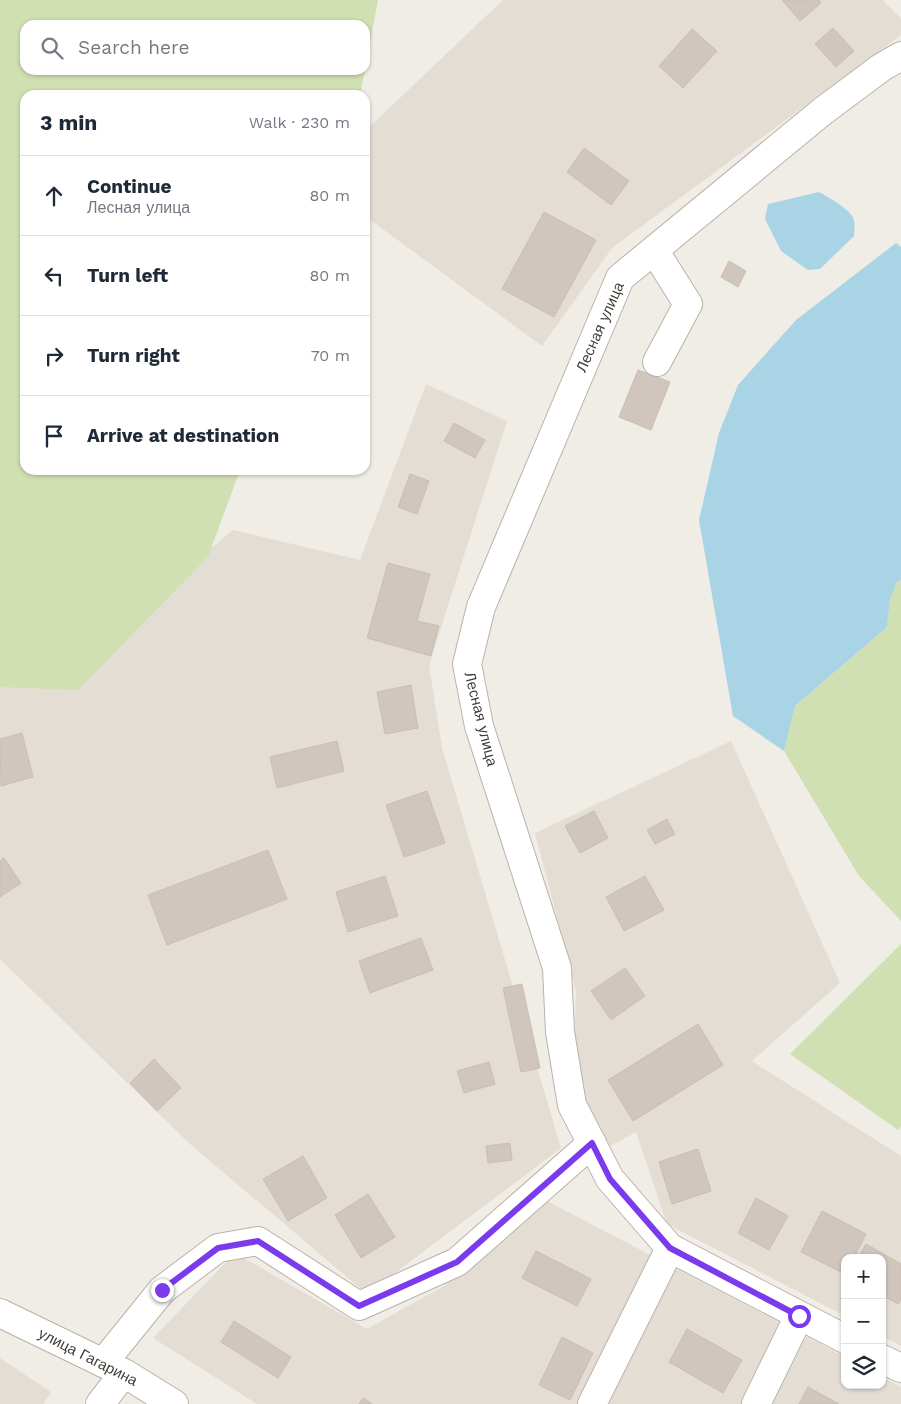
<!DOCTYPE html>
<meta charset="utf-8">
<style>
body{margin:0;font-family:"Work Sans",sans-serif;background:#f2f2f3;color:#1f2937}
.controls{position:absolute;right:15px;bottom:15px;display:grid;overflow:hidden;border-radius:10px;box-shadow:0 1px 4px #0004}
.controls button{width:45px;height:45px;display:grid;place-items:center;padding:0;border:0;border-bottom:1px solid #e0e1e3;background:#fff;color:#1f2937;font:25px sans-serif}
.stop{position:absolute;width:15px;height:15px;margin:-11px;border:4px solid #7c3aed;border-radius:50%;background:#fff}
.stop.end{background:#7c3aed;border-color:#fff;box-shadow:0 1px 5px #0008}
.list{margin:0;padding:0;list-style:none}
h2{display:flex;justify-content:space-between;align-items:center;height:65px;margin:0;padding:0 20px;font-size:21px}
h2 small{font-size:16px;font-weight:400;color:#747a83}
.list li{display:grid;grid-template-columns:32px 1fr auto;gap:15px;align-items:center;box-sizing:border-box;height:80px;padding:0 20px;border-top:1px solid #e0e1e3}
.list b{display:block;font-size:19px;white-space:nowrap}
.list p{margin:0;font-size:16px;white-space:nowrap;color:#747a83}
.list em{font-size:16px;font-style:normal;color:#747a83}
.icon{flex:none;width:28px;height:28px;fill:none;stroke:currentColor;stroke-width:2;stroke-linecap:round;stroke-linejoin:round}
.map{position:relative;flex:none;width:901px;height:1404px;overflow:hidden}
.search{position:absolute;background:#fff;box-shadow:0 1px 4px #0004;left:20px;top:20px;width:350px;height:55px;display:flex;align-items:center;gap:12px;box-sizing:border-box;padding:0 18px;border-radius:15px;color:#747a83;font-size:19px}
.panel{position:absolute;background:#fff;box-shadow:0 1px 4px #0004;left:20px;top:90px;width:350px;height:385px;border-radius:15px}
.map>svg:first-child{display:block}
.residential{fill:#e4ddd4}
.green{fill:#d1e0b3}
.water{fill:#a9d4e6}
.building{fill:#d1c6bd;stroke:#cabeb1}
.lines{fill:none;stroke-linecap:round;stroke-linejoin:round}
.minor-casing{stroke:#bbb2a9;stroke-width:30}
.minor{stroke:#fff;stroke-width:28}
.route{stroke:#7c3aed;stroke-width:6}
.labels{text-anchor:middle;stroke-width:4;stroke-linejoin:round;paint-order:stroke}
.street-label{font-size:15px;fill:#423c36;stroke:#fff}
</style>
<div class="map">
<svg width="901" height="1404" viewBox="0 0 901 1404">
<rect width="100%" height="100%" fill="#f0ece6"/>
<path class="residential" d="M503,0H883L901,19V35L612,248L542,346L365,216V131Z
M426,384L507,421L429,665L442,748L561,1148L367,1294L190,1144L0,959V668H66L233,530L360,560Z
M731,741L840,983L752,1061L901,1156V1346L882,1336V1258H845V1316L667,1224L636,1132L607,1148L585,1102L574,1046L576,991L535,833Z
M547,1201L845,1357V1385H882V1377L901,1387V1404H257L153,1338L235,1253L367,1329L444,1286Z
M0,1358L51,1392L43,1404H0Z"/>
<path class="green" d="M0,0H378L365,70V25H25V70H365L360,95H25V470H240L208,557L78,690L0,687Z
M901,580V921L859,876L784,751L795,706L887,627L890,598L897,582Z
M901,944V1127L898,1130L790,1054Z"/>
<path class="water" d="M819,192C828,197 846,207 852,216C856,222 854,230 854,236L820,269L808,270L781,251L765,219L768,204Z
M896,243L901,247V580L897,582L890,599L887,627L795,706L784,751L733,716L699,520L719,433L738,385L796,320Z"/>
<path class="building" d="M782,0H819L821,3L800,21Z
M833,28L854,51L836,67L815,44Z
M692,29L717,51L683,88L659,66Z
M584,148L629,181L611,205L567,172Z
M544,212L596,240L554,317L502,289Z
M729,261L746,271L738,287L721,277Z
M638,370L670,382L651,430L619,417Z
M454,423L485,440L475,458L444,441Z
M410,474L429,481L417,514L398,507Z
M388,563L430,574L417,621L439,626L431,656L367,638Z
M411,685L418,728L385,734L377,692Z
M22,733L33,777L1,786L0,739Z
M337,741L344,771L277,788L270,757Z
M427,791L445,843L404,857L386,805Z
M594,811L608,838L580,853L565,826Z
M667,819L675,834L655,844L647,830Z
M268,850L287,899L167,945L148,895Z
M4,858L21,883L0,897V861Z
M385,876L398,916L348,932L336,892Z
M645,876L664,910L624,931L606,897Z
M421,938L433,970L370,993L359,961Z
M625,968L645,996L611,1020L591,991Z
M522,984L540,1068L521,1072L503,988Z
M698,1024L723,1065L633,1121L608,1080Z
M154,1059L181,1088L157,1111L130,1083Z
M489,1062L495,1084L464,1093L457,1071Z
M510,1143L512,1160L488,1163L486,1146Z
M698,1149L711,1191L672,1204L659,1162Z
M303,1156L327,1198L288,1221L263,1179Z
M368,1194L395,1237L361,1258L335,1215Z
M756,1198L788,1216L769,1250L738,1233Z
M822,1211L866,1234L854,1258H845V1274L801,1252Z
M866,1244L901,1264V1300L898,1304L882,1295V1258H858Z
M536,1251L591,1279L577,1306L522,1278Z
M234,1321L291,1357L278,1378L221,1342Z
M687,1329L742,1360L723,1393L669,1362Z
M562,1337L593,1353L570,1400L539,1385Z
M808,1387L839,1404H799Z
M363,1398L372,1404H359Z"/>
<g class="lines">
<g class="minor-casing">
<path id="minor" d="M654,250L688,304L657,362
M0,1313L124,1373L174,1404
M845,1339L670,1248L610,1179L572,1105L560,1032L557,968L479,726L467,664L481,607L620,278L823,111L882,67L901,56
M882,1359L901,1368
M103,1363L162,1290L218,1248L258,1241L359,1306L457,1262L592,1143
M100,1404L124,1373
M592,1404L670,1248
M756,1404L799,1316"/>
</g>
<use href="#minor" class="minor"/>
</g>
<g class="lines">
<path class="route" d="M162,1290L218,1248L258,1241L359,1306L457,1262L592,1143L610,1179L670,1248L799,1316"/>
</g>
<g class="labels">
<g class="street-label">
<text transform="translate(600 327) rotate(-66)" y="5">Лесная улица</text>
<text transform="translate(481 719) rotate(76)" y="5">Лесная улица</text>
<text transform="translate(88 1357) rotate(27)" y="5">улица Гагарина</text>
</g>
</g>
</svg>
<div class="controls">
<button>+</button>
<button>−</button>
<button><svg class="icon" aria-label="layers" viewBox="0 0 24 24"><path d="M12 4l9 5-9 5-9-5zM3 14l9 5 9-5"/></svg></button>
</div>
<div class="stop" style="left:799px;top:1316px"></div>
<div class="stop end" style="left:162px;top:1290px"></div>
<div class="search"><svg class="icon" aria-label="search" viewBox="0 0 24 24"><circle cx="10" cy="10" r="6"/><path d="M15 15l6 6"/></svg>Search here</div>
<section class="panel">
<h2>3 min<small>Walk · 230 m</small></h2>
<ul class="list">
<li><svg class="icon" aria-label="ahead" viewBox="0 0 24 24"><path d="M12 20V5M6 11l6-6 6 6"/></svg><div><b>Continue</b><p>Лесная улица</p></div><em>80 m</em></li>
<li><svg class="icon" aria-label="left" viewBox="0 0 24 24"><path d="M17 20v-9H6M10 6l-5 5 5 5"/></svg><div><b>Turn left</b></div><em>80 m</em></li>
<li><svg class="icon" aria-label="right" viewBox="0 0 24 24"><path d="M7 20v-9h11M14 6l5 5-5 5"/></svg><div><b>Turn right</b></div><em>70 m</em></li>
<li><svg class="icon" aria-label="arrive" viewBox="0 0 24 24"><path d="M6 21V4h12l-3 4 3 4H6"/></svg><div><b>Arrive at destination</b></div></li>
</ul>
</section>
</div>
